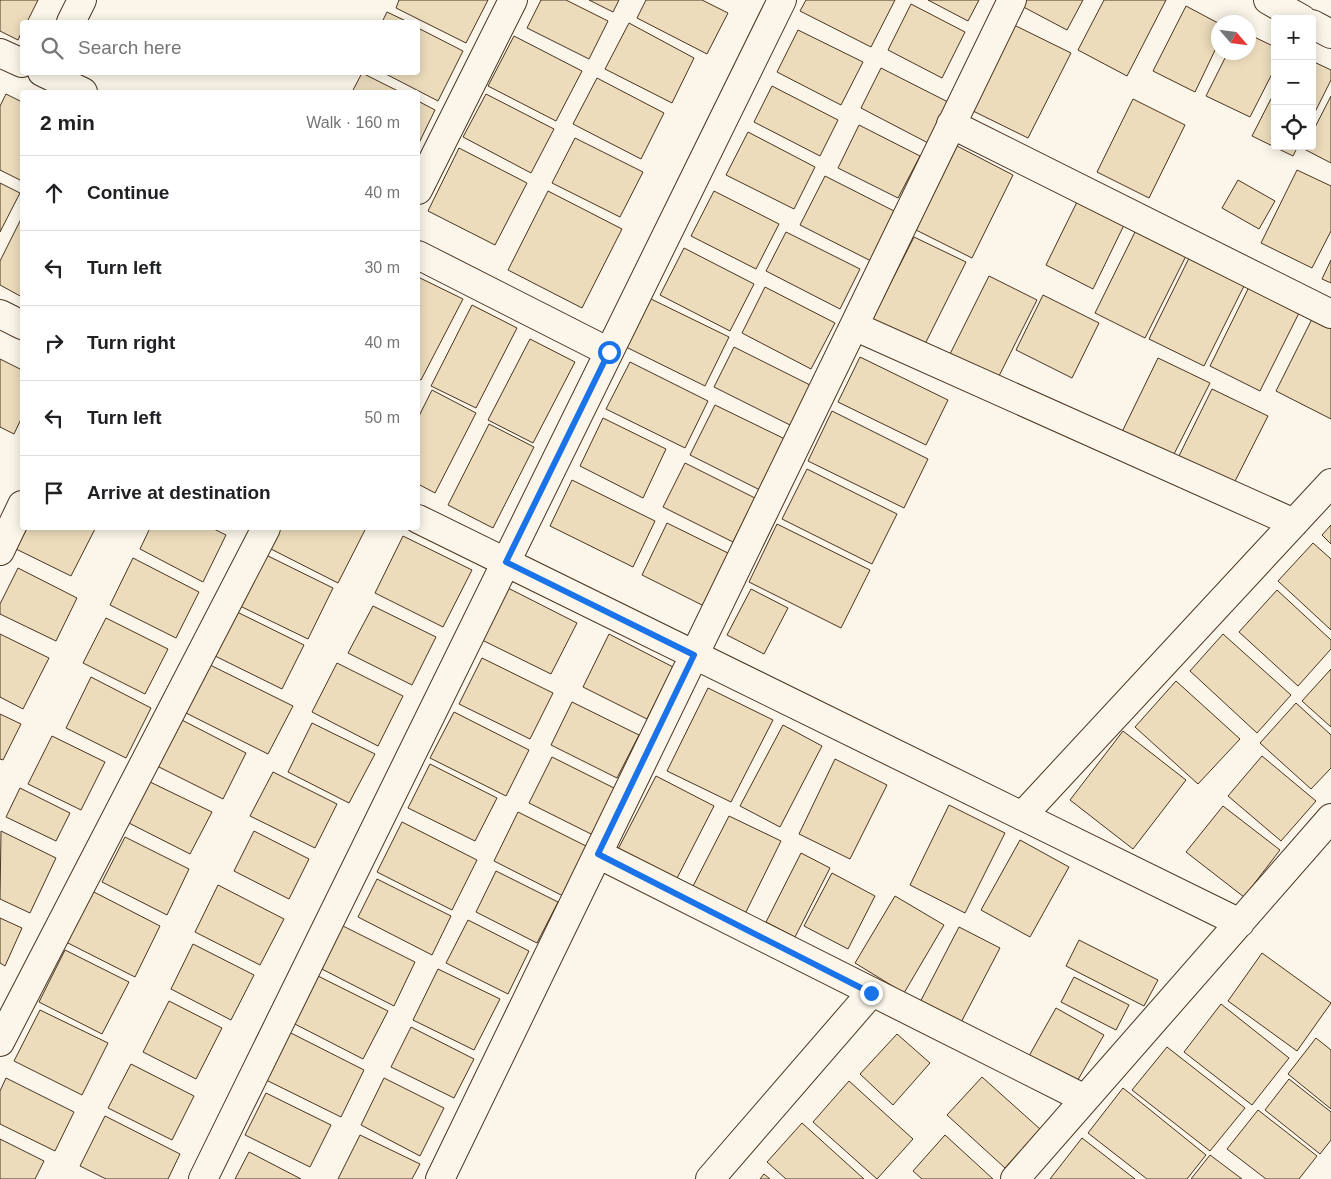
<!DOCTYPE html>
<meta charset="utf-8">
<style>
body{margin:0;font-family:Arial,sans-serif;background:#f2f2f2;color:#202124}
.controls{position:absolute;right:15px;top:15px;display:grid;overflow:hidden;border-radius:5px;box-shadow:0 2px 12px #0003}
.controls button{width:45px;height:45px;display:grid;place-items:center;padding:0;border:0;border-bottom:1px solid #e0e0e0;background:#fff;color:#202124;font:25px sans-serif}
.compass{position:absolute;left:1211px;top:15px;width:45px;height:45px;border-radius:50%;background:#fff;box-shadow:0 2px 12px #0003;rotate:118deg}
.stop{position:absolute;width:15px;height:15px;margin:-11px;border:4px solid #1a73e8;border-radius:50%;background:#fff}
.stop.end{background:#1a73e8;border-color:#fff;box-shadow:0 1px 5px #0008}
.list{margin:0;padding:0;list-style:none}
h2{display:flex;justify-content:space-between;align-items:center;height:65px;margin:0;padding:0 20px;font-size:21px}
h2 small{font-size:16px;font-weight:400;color:#757577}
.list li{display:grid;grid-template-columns:32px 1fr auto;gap:15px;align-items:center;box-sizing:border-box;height:75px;padding:0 20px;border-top:1px solid #e0e0e0}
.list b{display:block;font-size:19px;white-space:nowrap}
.list em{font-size:16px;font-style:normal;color:#757577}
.icon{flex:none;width:28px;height:28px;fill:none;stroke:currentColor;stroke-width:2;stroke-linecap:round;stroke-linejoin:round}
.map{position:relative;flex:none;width:1331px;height:1179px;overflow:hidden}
.search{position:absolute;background:#fff;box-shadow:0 2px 12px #0003;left:20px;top:20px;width:400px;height:55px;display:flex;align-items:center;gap:12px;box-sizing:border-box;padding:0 18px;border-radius:5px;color:#757577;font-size:19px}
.panel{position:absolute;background:#fff;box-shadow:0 2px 12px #0003;left:20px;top:90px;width:400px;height:440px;border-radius:5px}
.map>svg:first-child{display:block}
.building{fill:#ecdcbc;stroke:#4a3520}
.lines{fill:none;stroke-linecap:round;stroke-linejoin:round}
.street-casing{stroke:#4a3520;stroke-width:30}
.street{stroke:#fbf6e9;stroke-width:28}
.route{stroke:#1a73e8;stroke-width:6}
</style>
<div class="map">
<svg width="1331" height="1179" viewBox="0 0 1331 1179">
<rect width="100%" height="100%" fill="#fbf6e9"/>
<path class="building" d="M0,0H38L27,22H22V31L18,40L0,31Z
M399,0H488L466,43L396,8Z
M541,0H566L608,21L589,59L527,28Z
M589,0H619L613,12Z
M646,0H702L728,13L707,54L637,18Z
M806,0H895L871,47L800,11Z
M928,0H979L968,21Z
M1015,0H1083L1067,30L1014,2Z
M1104,0H1166L1127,76L1078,50Z
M911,4L965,32L942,78L888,50Z
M1186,6L1218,23V44L1195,92L1153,71Z
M387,12L408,22H382Z
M629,23L694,58L672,103L605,69Z
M1014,25L1071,53L1028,138L971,110Z
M418,28L463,51L438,101L382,72H418Z
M798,30L863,62L841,105L777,72Z
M1248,34L1275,47V68L1250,117L1206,96L1228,52H1248Z
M514,36L582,71L556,121L488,86Z
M1312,61L1331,70V80L1312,118Z
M881,68L950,103L930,144L861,108Z
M362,73L400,92H352Z
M597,78L664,113L641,159L573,124Z
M772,86L838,120L820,156L754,122Z
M1275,91V146H1298L1293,156L1252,136Z
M6,94L22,102V181L0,170V106Z
M486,94L554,129L531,173L463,137Z
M1331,96V163L1304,149L1306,146H1312V133Z
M1133,99L1185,125L1149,198L1097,172Z
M418,101L435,110L418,145Z
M859,125L920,156L898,198L838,168Z
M748,132L815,167L794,209L726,175Z
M575,138L643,172L620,217L552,183Z
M957,146L1013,175L972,258L916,230Z
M459,148L527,183L495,245L428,211Z
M1297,170L1331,186V231L1312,268L1261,243Z
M825,176L896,212L871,261L800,225Z
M1238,180L1275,201L1259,229L1222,208Z
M0,183L20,193L0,232Z
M548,191L622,229L582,308L508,270Z
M714,191L779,224L756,269L691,236Z
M1078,200L1125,223L1093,289L1046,265Z
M22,217V297L0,285V261Z
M1136,230L1187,254L1145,338L1095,313Z
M786,232L860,269L840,309L766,271Z
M914,237L966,262L924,346L872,320Z
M684,248L754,284L730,331L660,295Z
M1191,254L1246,282L1204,366L1149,339Z
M1331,260V283L1322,279Z
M989,276L1037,300L996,382L948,358Z
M418,277L463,299L421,380L418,378Z
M1250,285L1300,311L1260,391L1210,366Z
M765,287L835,323L811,369L742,333Z
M1043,295L1099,323L1072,378L1016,350Z
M651,299L729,337L705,386L626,347Z
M472,305L517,328L476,408L431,386Z
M1316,311L1331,318V419L1276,391Z
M530,339L575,362L533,443L488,420Z
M734,347L814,387L794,427L714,387Z
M860,357L948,400L926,445L838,402Z
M1158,358L1210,383L1171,460L1121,434Z
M0,359L22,370V417L14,434L0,427Z
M630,362L708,401L685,448L606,409Z
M1212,389L1268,416L1229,493L1174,466Z
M432,390L476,413L435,493L418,484V418Z
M715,405L789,441L764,492L690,455Z
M832,411L928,459L904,508L808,461Z
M603,418L666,449L643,498L580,466Z
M489,424L534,447L493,528L448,505Z
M685,463L755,498L733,542L663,507Z
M807,469L897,514L872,564L782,519Z
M572,480L655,521L633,567L550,526Z
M667,523L732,555L706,607L642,575Z
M777,524L870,570L841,628L749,582Z
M1331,525V544L1322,535Z
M27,528H93L95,529L71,576L16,549Z
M150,528H212L226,535L203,582L140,549Z
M279,528H366L338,583L269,548Z
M403,536L472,570L443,627L375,593Z
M1313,543L1331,559V630L1278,581Z
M266,555L333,588L308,639L240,606Z
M133,558L199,592L176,638L110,605Z
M18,568L77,598L56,641L0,614V604Z
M506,587L577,623L551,674L480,639Z
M751,589L788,608L764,654L727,635Z
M1277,590L1331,640V649L1298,686L1239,632Z
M373,606L436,637L412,685L348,653Z
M233,610L304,645L282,689L211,654Z
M106,618L168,649L145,694L83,663Z
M0,634L49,658L23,709L0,697Z
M609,634L673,667L647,719L583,687Z
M1223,634L1291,695L1257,733L1190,671Z
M482,658L553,693L530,739L459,704Z
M202,661L293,706L268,754L178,709Z
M337,663L403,696L378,746L312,712Z
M1331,669V727L1302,701Z
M91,677L151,708L126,758L66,728Z
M1176,681L1240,739L1198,784L1135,727Z
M708,688L773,720L731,802L667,771Z
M572,702L639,735L617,778L551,745Z
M1296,703L1331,735V768L1311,789L1260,743Z
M454,712L529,750L506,796L430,758Z
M0,714L21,724L3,760L0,759Z
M176,717L246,753L223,799L153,764Z
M312,723L375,754L349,803L288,772Z
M783,725L822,746L780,827L740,806Z
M1123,731L1186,780L1133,849L1070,800Z
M52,736L105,762L81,810L28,784Z
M1262,756L1316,801L1281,841L1228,796Z
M552,757L616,789L593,835L529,803Z
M835,759L887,785L850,859L799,834Z
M430,764L497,798L475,841L408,808Z
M273,772L337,804L315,848L250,816Z
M656,776L714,806L674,884L615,855Z
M146,780L212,812L190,854L125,821Z
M20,788L70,813L56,841L6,817Z
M949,805L1005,833L965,913L910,885Z
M1223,806L1280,850L1244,897L1186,852Z
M518,812L590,848L565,897L494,861Z
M729,816L781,841L743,918L690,892Z
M402,822L477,860L452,910L377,872Z
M1,831L56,858L30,913L0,899Z
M254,831L309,859L289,899L234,871Z
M125,837L189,869L167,915L102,882Z
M1020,840L1069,867L1030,937L981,910Z
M801,853L830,868L795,937L766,922Z
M496,871L558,902L537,943L476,912Z
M832,873L875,896L848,949L804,926Z
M377,879L451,916L432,955L358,917Z
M218,885L284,919L260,965L195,932Z
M92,891L160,926L135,977L66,942Z
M895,896L944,925L904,993L855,963Z
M0,918L22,928L5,966L0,963Z
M468,920L529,951L508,994L446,963Z
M337,923L415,962L394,1006L316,966Z
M959,927L1000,948L956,1032L916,1010Z
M1079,940L1158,980L1144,1006L1066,966Z
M193,944L254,975L231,1020L171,989Z
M65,950L129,982L102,1034L39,1002Z
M1262,953L1331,1003L1297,1051L1228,1001Z
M438,969L500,999L474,1050L413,1020Z
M312,973L388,1011L363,1059L289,1021Z
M1074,977L1129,1005L1116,1030L1061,1002Z
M169,1001L222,1028L196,1079L143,1052Z
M1221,1004L1289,1058L1252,1105L1184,1052Z
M1056,1008L1104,1035L1076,1083L1029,1056Z
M40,1010L108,1043L82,1095L14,1061Z
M411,1027L474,1059L454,1098L391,1067Z
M285,1030L364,1070L341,1117L260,1077Z
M897,1034L930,1063L893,1105L860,1074Z
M1316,1038L1331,1050V1109L1288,1074Z
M1167,1047L1245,1108L1210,1151L1132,1090Z
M131,1064L194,1096L172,1140L108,1108Z
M982,1077L1040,1129L1005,1168L947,1115Z
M6,1078L74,1112L55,1151L0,1124V1091Z
M384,1078L444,1108L420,1156L361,1125Z
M1289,1079L1331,1112V1140L1320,1154L1265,1110Z
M849,1081L913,1139L877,1179L813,1122Z
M1123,1088L1206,1155L1187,1179H1147L1088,1133Z
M266,1093L331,1125L310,1167L245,1135Z
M1258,1110L1317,1156L1299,1179H1266L1227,1149Z
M105,1116L180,1154L168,1179H106L80,1166Z
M802,1123L864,1179H786L767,1162Z
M360,1135L420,1164L412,1179H338Z
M945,1135L993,1179H922L913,1171Z
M1082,1138L1135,1179H1050Z
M0,1139L44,1161L35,1179H0Z
M249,1152L301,1179H235Z
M1210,1155L1242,1179H1191Z
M764,1174L770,1179H760Z"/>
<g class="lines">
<g class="street-casing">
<path id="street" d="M1268,0L1302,19
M71,22L82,0
M1312,24L1331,34
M0,53L22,63
M42,72L83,92
M951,124L1331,314
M418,190L513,0
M418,255L609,352
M0,314L22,325
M854,326L1294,523
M418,519L1240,923
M0,551L22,505
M1022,816L1331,483
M598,854L1085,1099
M0,1042L266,528
M203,1179L782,0
M440,1179L1012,0
M710,1179L871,993
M1015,1179L1331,818"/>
</g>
<use href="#street" class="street"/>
</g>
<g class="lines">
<path class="route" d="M609,352L506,562L694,655L598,854L871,993"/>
</g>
</svg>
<div class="controls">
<button>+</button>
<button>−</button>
<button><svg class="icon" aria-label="locate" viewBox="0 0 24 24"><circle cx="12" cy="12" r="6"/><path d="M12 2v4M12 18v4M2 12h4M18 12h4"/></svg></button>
</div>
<svg class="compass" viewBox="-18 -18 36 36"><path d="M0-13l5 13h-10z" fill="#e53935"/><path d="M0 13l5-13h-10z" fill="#757577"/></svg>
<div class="stop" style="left:609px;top:352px"></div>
<div class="stop end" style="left:871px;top:993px"></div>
<div class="search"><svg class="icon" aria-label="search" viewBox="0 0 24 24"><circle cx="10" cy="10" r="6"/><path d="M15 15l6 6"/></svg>Search here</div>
<section class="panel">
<h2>2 min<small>Walk · 160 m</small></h2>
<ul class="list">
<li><svg class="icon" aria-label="ahead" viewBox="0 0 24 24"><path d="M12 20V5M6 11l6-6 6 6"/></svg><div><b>Continue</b></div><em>40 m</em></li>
<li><svg class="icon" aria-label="left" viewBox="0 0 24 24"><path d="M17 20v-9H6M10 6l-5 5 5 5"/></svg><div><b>Turn left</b></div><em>30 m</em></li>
<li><svg class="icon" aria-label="right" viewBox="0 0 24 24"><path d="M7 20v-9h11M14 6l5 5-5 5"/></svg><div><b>Turn right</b></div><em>40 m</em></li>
<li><svg class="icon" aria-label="left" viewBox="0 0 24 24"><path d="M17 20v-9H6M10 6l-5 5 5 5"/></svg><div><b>Turn left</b></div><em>50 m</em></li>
<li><svg class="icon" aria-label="arrive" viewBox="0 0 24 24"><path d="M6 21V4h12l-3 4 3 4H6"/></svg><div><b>Arrive at destination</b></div></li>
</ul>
</section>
</div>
